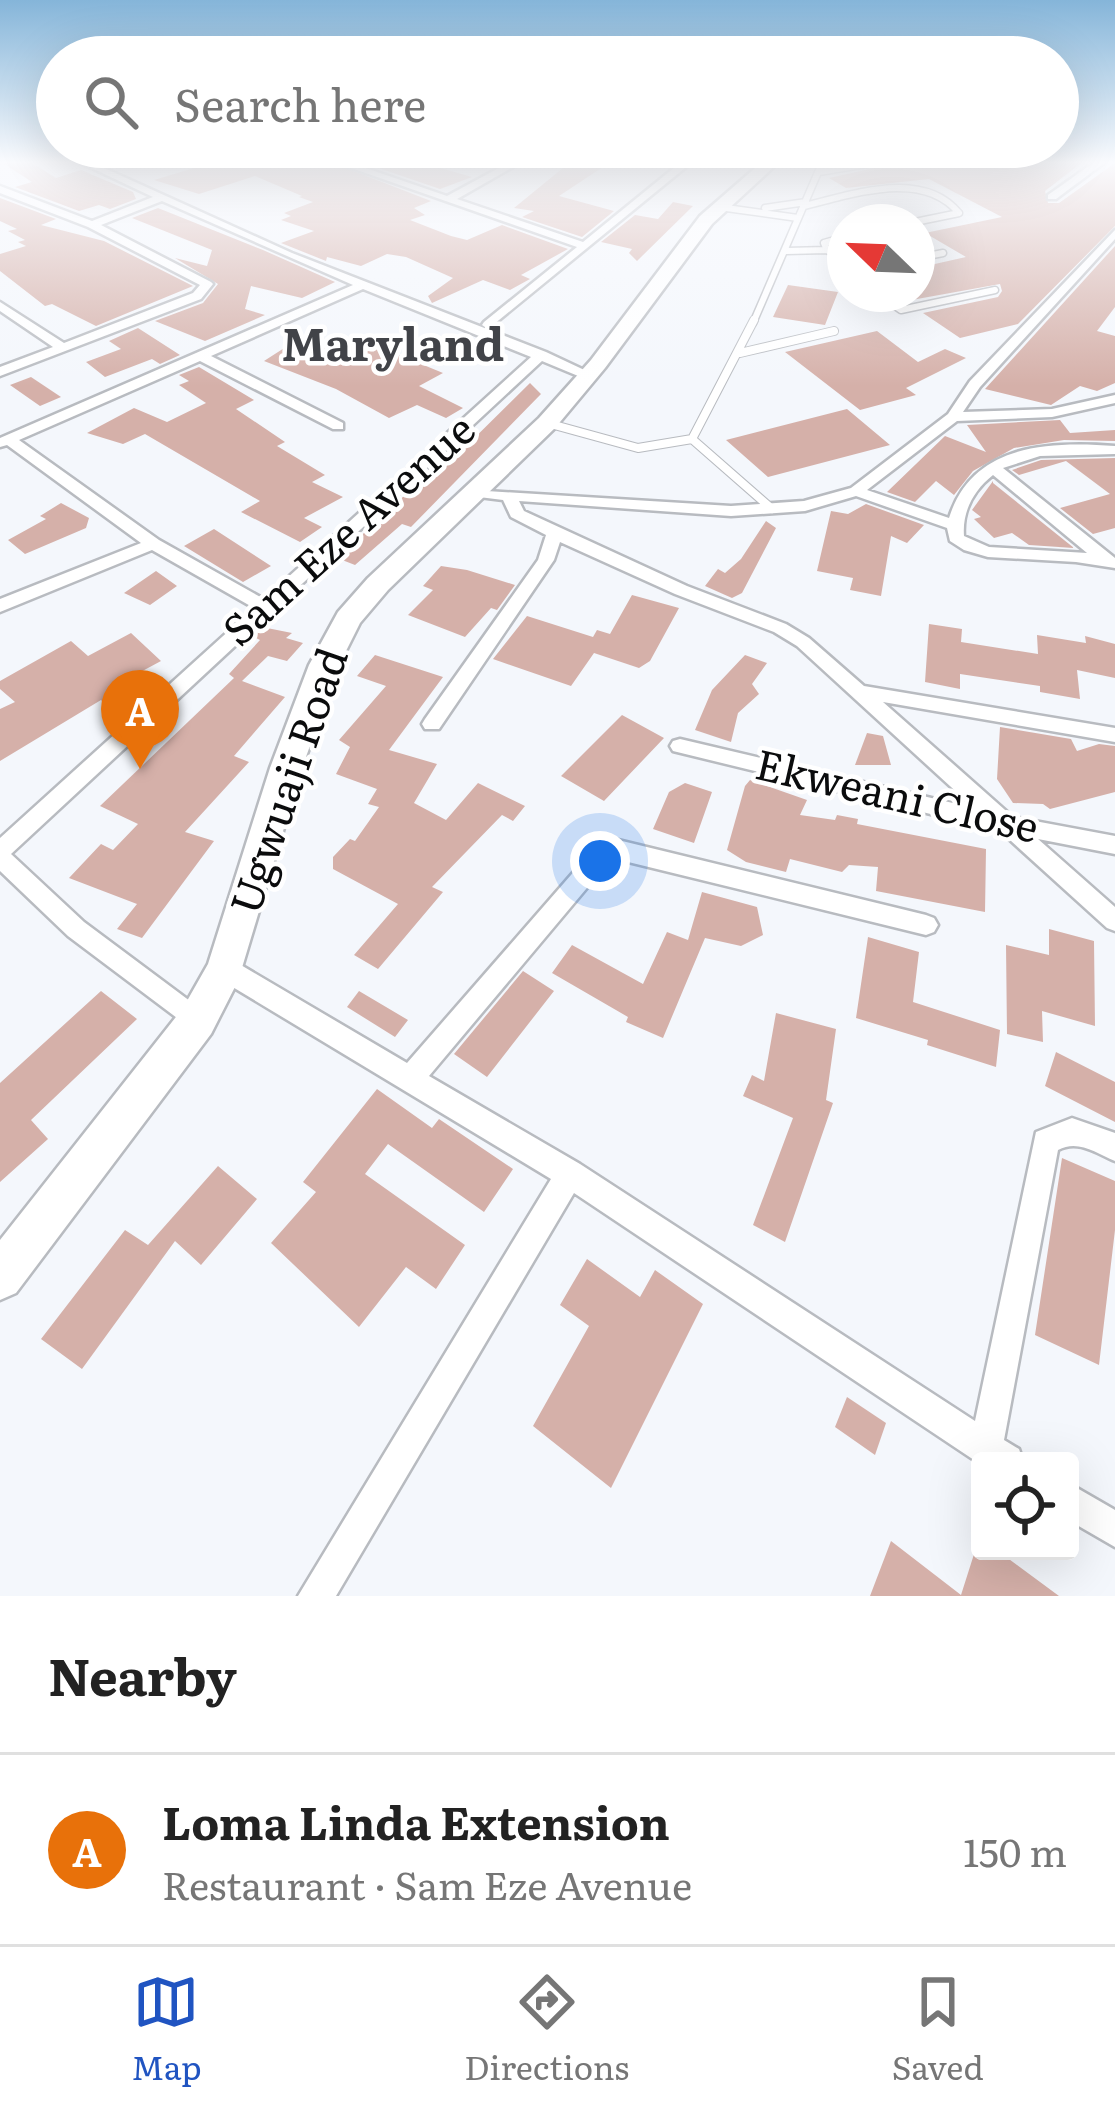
<!DOCTYPE html>
<meta charset="utf-8">
<style>
body{margin:0;font-family:Literata,serif;background:#f6f6f6;color:#222}
.controls{position:absolute;right:36px;bottom:36px;display:grid;overflow:hidden;border-radius:12px;box-shadow:0 12px 48px #0002}
.controls button{width:108px;height:108px;display:grid;place-items:center;padding:0;border:0;border-bottom:3px solid #e0e0e0;background:#fff;color:#222;font:60px sans-serif}
.compass{position:absolute;left:827px;top:204px;width:108px;height:108px;border-radius:50%;background:#fff;box-shadow:0 12px 48px #0002;rotate:293deg}
.you{position:absolute;left:600px;top:861px;width:42px;height:42px;margin:-30px;border:9px solid #fff;border-radius:50%;background:#1a73e8;box-shadow:0 0 0 18px #1a73e833}
.badge{display:grid;place-items:center;width:78px;height:78px;border-radius:50%;background:#2054c1;color:#fff;font-size:39px;font-weight:700}
.pin{position:absolute;translate:-50% -99px;filter:drop-shadow(0 3px 6px #0008)}
.pin::after{content:'';position:absolute;top:63px;width:42px;height:36px;background:inherit;clip-path:polygon(0 0,100% 0,50% 100%)}
.list{margin:0;padding:0;list-style:none}
h2{display:flex;justify-content:space-between;align-items:center;height:156px;margin:0;padding:0 48px;font-size:51px}
h2 small{font-size:39px;font-weight:400;color:#767676}
.list li{display:grid;grid-template-columns:78px 1fr auto;gap:36px;align-items:center;box-sizing:border-box;height:192px;padding:0 48px;border-top:3px solid #e0e0e0}
.list b{display:block;font-size:45px;white-space:nowrap}
.list p{margin:0;font-size:39px;white-space:nowrap;color:#767676}
.list em{font-size:39px;font-style:normal;color:#767676}
.icon{flex:none;width:66px;height:66px;fill:none;stroke:currentColor;stroke-width:2;stroke-linecap:round;stroke-linejoin:round}
.map{position:relative;flex:none;width:1115px;height:1596px;overflow:hidden}
.search{position:absolute;background:#fff;box-shadow:0 12px 48px #0002;left:36px;right:36px;top:36px;height:132px;display:flex;align-items:center;gap:30px;box-sizing:border-box;padding:0 42px;border-radius:66px;color:#767676;font-size:45px}
.sheet{height:348px;background:#fff}
nav{display:flex;justify-content:space-around;align-items:center;box-sizing:border-box;height:168px;border-top:3px solid #e0e0e0;background:#fff;font-size:33px;color:#767676}
nav a{display:grid;justify-items:center;gap:6px}
nav .on{color:#2054c1}
.map>svg:first-child{display:block}
.building{fill:#d5b0a9}
.lines{fill:none;stroke-linecap:round;stroke-linejoin:round}
.service-far1-casing{stroke:#b8bbc0;stroke-width:9}
.service-casing{stroke:#b8bbc0;stroke-width:10}
.minor-casing{stroke:#b8bbc0;stroke-width:5}
.secondary-casing{stroke:#b8bbc0;stroke-width:5}
.service-far1{stroke:#fff;stroke-width:6}
.service{stroke:#fff;stroke-width:8}
.minor{fill:#fff;fill-rule:evenodd}
.secondary{fill:#fff;fill-rule:evenodd}
.labels{text-anchor:middle;stroke-width:9;stroke-linejoin:round;paint-order:stroke}
.street-label{font-size:42px;fill:#0b0c0d;stroke:#fff}
.far-district-label{font-size:45px;font-weight:bold;fill:#414348;stroke:#fff}
</style>
<div class="map">
<svg width="1115" height="1596" viewBox="0 0 1115 1596">
<rect width="100%" height="100%" fill="#f4f7fc"/>
<path class="building" d="M3,163H32L56,178L81,170L133,192L136,199L110,209L99,205L79,211L15,187L32,182Z
M211,163H333L431,201L414,208L425,215L410,220L451,236L467,240L502,225L568,249L521,275L530,279L510,290L483,280L432,303L428,296L453,278L406,257L387,254L361,266L327,257L326,261L281,243L314,231L281,220L291,216L284,213L313,202L299,197L302,196L255,176L199,194L154,180Z
M364,163H423L472,177L440,189Z
M569,163H609L559,196L614,211L582,237L522,217L534,211L514,208Z
M897,163H1081L1045,191L1048,203H1059L1115,163V226L1018,324L960,338L923,313L998,297L1002,291L1000,284L906,301L895,294H917V268L966,257L925,233L1002,217L929,179L846,188L829,178Z
M0,198L56,219L41,225L104,241L193,286L96,326L52,304L45,306L0,271V254L26,246L18,242L25,240L8,231L17,229L0,221Z
M673,202L693,206L637,261L629,253L632,249L601,242L635,215L658,219Z
M158,208L263,250L335,282L302,298L251,286L245,309L265,315L205,341L155,321L203,303L218,284L175,258L207,266L212,250L132,218Z
M1115,246V307L1097,331L1115,336V383L1097,391L1080,386L1051,405L985,389Z
M788,285L838,292L825,325L773,317Z
M138,328L180,355L160,364L152,359L105,377L86,362L121,349L109,341Z
M877,331L918,362L945,349L966,358L906,388L916,395L860,410L785,352Z
M336,337L392,352L443,373L419,386L463,408L446,418L417,405L389,418L336,389L264,361L292,343L314,351Z
M199,367L254,400L236,409L285,442L277,446L325,475L312,482L343,497L304,518L322,527L300,542L241,512L260,501L145,434L123,444L87,433L134,408L167,422L206,403L179,385L189,381L179,375Z
M31,377L61,397L40,406L10,385Z
M530,383L541,394L411,527L402,524L355,565L337,558L419,482L435,470L441,471Z
M847,409L890,445L768,477L726,440Z
M1060,420L1070,433L1115,430V441L1064,440L1014,448L973,471L954,495L936,481L915,502L887,492L945,436L986,452L967,425Z
M1115,458V528L1093,534L1060,508L1110,494L1066,461L1019,475L1012,470L1041,460Z
M993,481V483L1074,548L1029,545L1012,533L994,538L974,519L981,517L972,510Z
M61,503L89,518L86,528L25,554L8,540L46,519L40,516Z
M866,504L924,525L907,543L891,536L881,596L850,590L853,578L817,571L831,511L848,514Z
M766,521L776,528L742,593L732,598L705,586L718,569L725,573L741,559Z
M214,529L271,566L243,582L184,546Z
M441,566L467,570L515,585L497,610L491,608L465,637L408,615L433,590L423,586Z
M156,571L177,586L150,605L124,593Z
M632,595L679,608L650,661L639,668L594,653L571,686L493,659L527,616L593,637L597,630L610,634Z
M929,624L962,629L961,642L1038,654L1037,635L1086,643L1085,636L1115,644V678L1077,670L1080,699L1040,692V686L960,674V689L925,682Z
M262,627L292,633L286,638L303,643L287,661L268,656L242,681L285,697L234,756L249,762L185,832L214,841L142,938L117,929L137,904L69,878L101,844L113,850L138,824L100,806L234,678L229,674L260,640L252,636Z
M131,633L161,661L122,682L138,700L113,713L101,700L0,761V709L15,702L0,689V681L71,641L88,656Z
M375,655L443,677L389,750L437,764L414,803L446,820L478,783L525,806L513,821L502,815L432,887L443,892L378,969L354,955L398,904L333,869V857L350,839L355,841L379,807L368,804L377,789L336,774L350,747L339,740L386,686L357,676Z
M745,655L767,663L752,684L759,694L738,713L731,742L695,730L712,690Z
M622,715L664,738L604,801L561,776Z
M1000,727L1071,739L1077,751L1099,744L1115,746V792L1050,809L1043,804L1013,803L997,779Z
M867,733L883,736L891,765H855Z
M750,780L807,800L800,815L835,820L837,815L858,819L857,824L986,849L985,912L876,891L878,867L849,865L842,872L790,859L786,872L746,862L727,850L745,786Z
M685,783L712,792L694,843L653,829L669,792Z
M702,892L757,907L763,935L741,946L705,938L663,1038L626,1022L628,1017L552,973L572,945L643,984L667,932L688,940Z
M1049,929L1094,941L1095,1026L1042,1011L1043,1042L1007,1034L1006,945L1049,955Z
M868,937L919,952L913,1002L1000,1030L996,1067L927,1045L928,1040L856,1018Z
M523,971L554,991L487,1077L454,1054Z
M101,991L137,1019L31,1120L48,1139L0,1182V1083Z
M359,991L408,1020L395,1037L347,1007Z
M776,1013L836,1029L826,1100L833,1103L785,1242L753,1225L793,1118L743,1096L752,1075L764,1081Z
M1056,1052L1115,1082V1122L1045,1086Z
M377,1089L432,1128L439,1119L513,1169L484,1212L388,1144L365,1174L465,1245L436,1289L406,1267L359,1327L271,1243L316,1192L303,1182Z
M1062,1158L1115,1181V1230L1099,1365L1035,1335Z
M218,1166L257,1199L201,1265L175,1241L82,1369L41,1339L125,1230L148,1245Z
M587,1259L640,1297L655,1270L703,1304L611,1488L533,1426L589,1326L560,1305Z
M847,1397L886,1423L875,1455L835,1427Z
M891,1541L961,1595L975,1551H998L1059,1596H870Z"/>
<g class="lines">
<g class="service-far1-casing">
<path id="service-far1" d="M819,172L873,163
M804,206C852,195 922,168 959,213
M719,207L798,218
M765,208L806,202
M915,222L959,213
M827,250L824,243L845,237
M786,251L827,250L845,262
M917,258L943,253
M878,294L901,310L995,290
M753,323L822,163"/>
</g>
<g class="service-casing">
<path id="service" d="M740,353L834,331
M547,423L638,448L692,439L754,320
M692,439L772,509"/>
</g>
<g class="minor-casing">
<path id="minor" d="M81,163H93L292,253L546,352L595,375L583,378L542,361L11,854L84,922L206,1013L210,1021L206,1029L197,1033L68,936L0,871V838L254,608L152,550L0,612V599L141,543L7,445L0,447V438L353,285L162,201L101,225L211,282L213,284L201,299L0,376V367L53,347L0,311V302L64,343L193,293L200,285L88,227L0,193V186L92,221L153,197ZM363,289L531,357L264,599L159,540L19,440L200,361L333,429H343V423L211,356Z
M337,163H351L447,196L508,163H520L457,199L583,242L680,163H691L488,329L482,325L484,322L577,247Z
M1093,163H1104L1056,199H1048V195Z
M1115,230V239L980,387L963,412L1052,409L1115,395V403L1052,417L957,421L867,490L949,518C972,444 1048,441 1115,446V454L1040,456L1003,468L1115,558V568L1076,562L988,557L964,550L950,541L947,528L856,496L805,511L731,516L519,501L524,511L687,586L786,624L809,638L864,686L1115,728V742L883,702L1013,817L1115,836V854L1038,839L1115,907V931L1107,928L1000,831L673,751L670,746L673,741L680,739L974,808L797,646L774,632L675,594L560,542L554,560L439,729H425L422,724L425,719L538,560L546,535L511,517L503,500L471,496V490L731,506L804,501L851,488L948,414L970,381ZM993,475L1087,553L989,547L964,536C962,511 974,490 993,475Z
M618,840L926,915L934,918L938,925L934,932L926,935L612,858L429,1076L580,1164L975,1421L1036,1132L1072,1118L1115,1133V1161C1096,1153 1078,1139 1058,1150L1004,1440L1019,1449L1023,1461L980,1462L974,1460L574,1193L336,1596H298L551,1179L216,977L213,969L216,961L225,958L234,961L407,1063L598,844Z
M1070,1484L1115,1510V1547L1070,1521Z"/>
</g>
<g class="secondary-casing">
<path id="secondary" d="M761,163H778L712,224L605,368L555,428L388,590L360,623L339,665L302,768L238,981L211,1034L16,1293L0,1300V1240L183,1008L208,964L270,768L309,665L338,612L368,578L539,418L591,360L700,216Z"/>
</g>
<use href="#service-far1" class="service-far1"/>
<use href="#service" class="service"/>
<use href="#minor" class="minor"/>
<use href="#secondary" class="secondary"/>
</g>
<linearGradient id="sky" x2="0" y2="1"><stop stop-color="#85b5d9"/><stop offset="0.42" stop-color="#fafbfe"/><stop offset="1" stop-color="#fafbfe" stop-opacity="0"/></linearGradient>
<rect width="1115" height="386" fill="url(#sky)"/>
<g class="labels">
<g class="street-label">
<text transform="translate(349 530) rotate(-42)" y="15">Sam Eze Avenue</text>
<text transform="translate(289 781) rotate(-71)" y="15">Ugwuaji Road</text>
<text transform="translate(897 796) rotate(13)" y="15">Ekweani Close</text>
</g>
<g class="far-district-label">
<text x="393" y="361">Maryland</text>
</g>
</g>
</svg>
<div class="controls">
<button><svg class="icon" aria-label="locate" viewBox="0 0 24 24"><circle cx="12" cy="12" r="6"/><path d="M12 2v4M12 18v4M2 12h4M18 12h4"/></svg></button>
</div>
<svg class="compass" viewBox="-18 -18 36 36"><path d="M0-13l5 13h-10z" fill="#e53935"/><path d="M0 13l5-13h-10z" fill="#767676"/></svg>
<div class="you"></div>
<div class="pin badge" style="left:140px;top:769px;background:#e8710a">A</div>
<div class="search"><svg class="icon" aria-label="search" viewBox="0 0 24 24"><circle cx="10" cy="10" r="6"/><path d="M15 15l6 6"/></svg>Search here</div>
</div>
<section class="sheet">
<h2>Nearby<small></small></h2>
<ul class="list">
<li><span class="badge" style="background:#e8710a">A</span><div><b>Loma Linda Extension</b><p>Restaurant · Sam Eze Avenue</p></div><em>150 m</em></li>
</ul>
</section>
<nav>
<a class="on"><svg class="icon" aria-label="map" viewBox="0 0 24 24"><path d="M3 6l6-2 6 2 6-2v14l-6 2-6-2-6 2zM9 4v14M15 6v14"/></svg>Map</a>
<a><svg class="icon" aria-label="directions" viewBox="0 0 24 24"><path d="M12 3l9 9-9 9-9-9zM9 14v-3h6M13 9l2 2-2 2"/></svg>Directions</a>
<a><svg class="icon" aria-label="saved" viewBox="0 0 24 24"><path d="M7 4h10v16l-5-4-5 4z"/></svg>Saved</a>
</nav>
